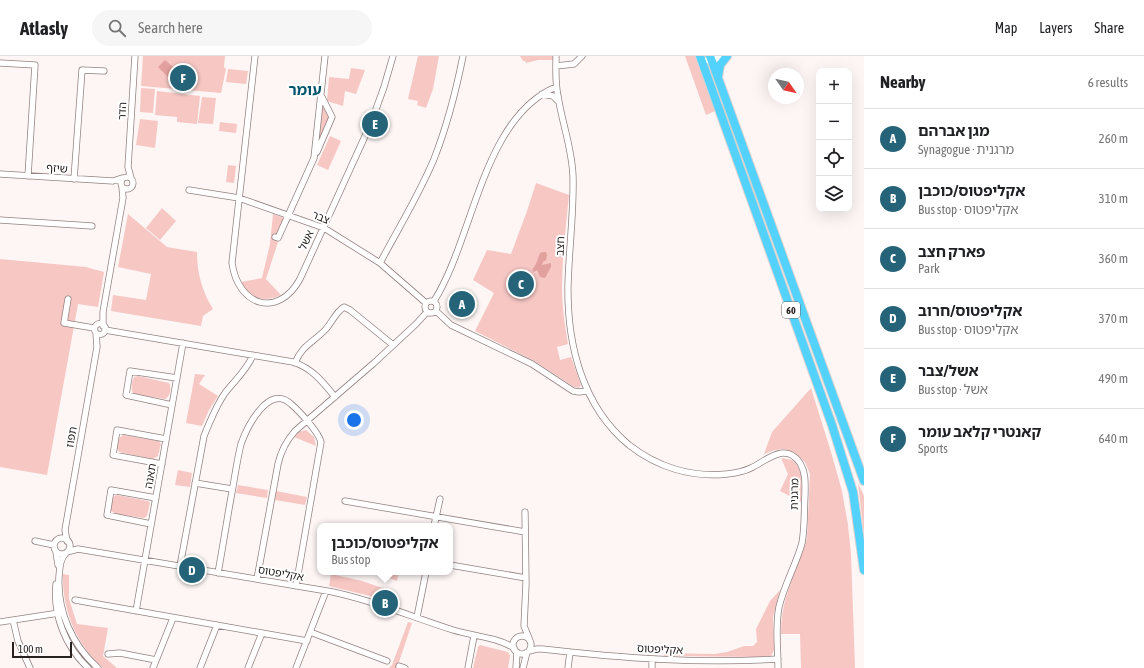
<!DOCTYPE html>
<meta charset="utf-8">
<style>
body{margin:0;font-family:"Asap Condensed","Noto Sans Hebrew",sans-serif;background:#f6f6f6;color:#202124}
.controls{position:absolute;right:12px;top:12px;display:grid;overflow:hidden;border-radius:8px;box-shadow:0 4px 16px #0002}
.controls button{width:36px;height:36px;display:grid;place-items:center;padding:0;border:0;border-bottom:1px solid #e0e0e0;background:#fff;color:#202124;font:20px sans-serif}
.compass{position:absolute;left:768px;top:12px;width:36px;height:36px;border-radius:50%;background:#fff;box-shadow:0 4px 16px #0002;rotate:124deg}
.scale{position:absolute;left:12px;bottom:10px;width:60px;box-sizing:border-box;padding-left:4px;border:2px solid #272120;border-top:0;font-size:11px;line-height:14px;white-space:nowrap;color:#272120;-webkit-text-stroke:3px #fff;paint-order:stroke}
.you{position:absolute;left:354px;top:364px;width:14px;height:14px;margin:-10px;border:3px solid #fff;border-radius:50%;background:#1a73e8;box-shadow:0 0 0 6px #1a73e833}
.badge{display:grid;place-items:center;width:26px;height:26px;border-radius:50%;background:#256379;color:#fff;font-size:13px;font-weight:700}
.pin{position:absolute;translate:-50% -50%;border:2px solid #fff;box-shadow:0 1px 4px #0006}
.popup{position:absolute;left:317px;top:467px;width:136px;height:52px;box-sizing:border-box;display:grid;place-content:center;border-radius:8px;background:#fff;filter:drop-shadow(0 1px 3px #0005);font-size:13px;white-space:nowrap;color:#757577}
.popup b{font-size:15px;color:#202124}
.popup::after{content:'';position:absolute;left:50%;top:100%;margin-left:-8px;border:8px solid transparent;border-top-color:#fff}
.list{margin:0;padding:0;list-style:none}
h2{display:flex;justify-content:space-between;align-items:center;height:52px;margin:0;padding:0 16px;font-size:17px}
h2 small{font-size:13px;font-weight:400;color:#757577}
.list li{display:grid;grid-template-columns:26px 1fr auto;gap:12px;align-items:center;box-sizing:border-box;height:60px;padding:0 16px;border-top:1px solid #e0e0e0}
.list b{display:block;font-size:15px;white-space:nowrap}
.list p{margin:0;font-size:13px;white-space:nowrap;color:#757577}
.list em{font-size:13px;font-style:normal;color:#757577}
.icon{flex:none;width:22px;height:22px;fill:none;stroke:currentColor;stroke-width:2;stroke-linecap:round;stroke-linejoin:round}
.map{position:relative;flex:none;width:864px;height:612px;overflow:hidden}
header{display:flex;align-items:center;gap:24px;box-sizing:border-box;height:56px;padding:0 20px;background:#fff;border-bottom:1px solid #e0e0e0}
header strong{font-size:19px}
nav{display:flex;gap:22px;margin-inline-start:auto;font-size:14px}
.search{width:280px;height:36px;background:#f6f6f6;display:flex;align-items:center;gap:10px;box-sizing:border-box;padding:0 14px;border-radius:22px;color:#757577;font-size:15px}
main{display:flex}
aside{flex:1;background:#fff}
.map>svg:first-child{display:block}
.green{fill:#f7c7c4}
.water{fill:#e2a19e}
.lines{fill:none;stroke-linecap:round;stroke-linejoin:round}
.minor-casing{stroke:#928281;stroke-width:7}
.highway-casing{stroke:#d4d3d2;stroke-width:10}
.minor{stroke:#fff;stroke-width:5.5}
.highway{stroke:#54d2fe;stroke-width:8}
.labels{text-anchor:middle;stroke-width:4;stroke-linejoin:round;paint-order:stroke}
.shield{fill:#fff;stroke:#686463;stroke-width:1}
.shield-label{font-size:10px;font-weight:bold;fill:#272120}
.street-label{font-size:11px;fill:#272120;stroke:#fff}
.district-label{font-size:15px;font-weight:bold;fill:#00556d;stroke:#fff}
</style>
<header>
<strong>Atlasly</strong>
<div class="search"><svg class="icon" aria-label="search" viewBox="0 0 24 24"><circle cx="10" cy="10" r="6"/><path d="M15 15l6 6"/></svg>Search here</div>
<nav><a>Map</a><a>Layers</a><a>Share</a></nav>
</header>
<main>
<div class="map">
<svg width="864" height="612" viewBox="0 0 864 612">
<rect width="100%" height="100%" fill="#fdf6f5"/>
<path class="green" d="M143,0H225L224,11L226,13L221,37L141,30Z
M418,0H439L433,33L426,52L417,49L418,45L408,43Z
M520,0H553V4H538L526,7L525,5H523Z
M685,0H696L715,55L706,59Z
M351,12L365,14L356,38L345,35L343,50L327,45L329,21L349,23Z
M228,13L248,15L246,28L226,26Z
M141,32L155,33L153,57L140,56Z
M157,35L200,40L197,68L177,66V61L155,59Z
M202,41L216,42L213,68L198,67Z
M323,47L330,60L317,92Z
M140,63L158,65L155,92L136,89Z
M220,66L237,68L236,77L219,75Z
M330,80L341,85L328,114L317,109Z
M228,109L236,110L234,127L226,126Z
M536,127L569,139C566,170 562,201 562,232C562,251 565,270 568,288L557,291L560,304L571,301L581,329L579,332L574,331L536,306L475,275L494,237L473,224L487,194L511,198L527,155Z
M162,152L176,165L160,184L146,172Z
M128,158L167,191L197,196C197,217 202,235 213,253L203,260L201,270L111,255L113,239L146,244L151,218L118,211Z
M273,158L284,162L275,184L278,186L266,223L281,239C263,247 250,243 241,226L262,222L270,188Z
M0,203L86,211L104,216L98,251L78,248L47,419L0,411Z
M195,318L205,319L199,328L218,340L209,354L202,370L186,367Z
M138,320L169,327C172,332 170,341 165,343L134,338C130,334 132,326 134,321Z
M811,332L831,396L842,435L848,469L851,498L855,612H801L800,578H781C781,560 784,545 790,529C795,513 803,498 807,482L810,418L805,406L793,396L784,393L775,394L764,398L772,376Z
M306,374L314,381L316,390L294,381L299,376Z
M123,379L159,385L161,388L158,400L153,403L119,396L117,393L118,383Z
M781,402L792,404C805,414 801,432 801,446L780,435L788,418Z
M178,414L192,417L190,431L175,429Z
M858,427L864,440V479Z
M238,429L268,434L267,442L236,437Z
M276,435L307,441L305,449L275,444Z
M117,439L148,445L150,447L147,460L144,462L116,458L111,455C110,449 110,441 117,439Z
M372,516H399L397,525Z
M63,518L69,519V543L77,568L108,572L103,600L117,612H103C76,588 62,554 63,518Z
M331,518L362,525L395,536L392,548L370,540L329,530Z
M780,534L773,561L774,594L771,600L765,601L664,600V597L714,598L727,596L744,590H753L757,586L756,573L770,545Z
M408,566L412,567L397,612H389L392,609Z
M480,589L508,596L510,600L508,612H473L478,591Z"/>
<path class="water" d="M165,4C175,13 182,15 180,29L175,30L170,26L171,24L158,11Z
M543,196H546L547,199L546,204L543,206L542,209L551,207V211L545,222L540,221L537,214L534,216L532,214L536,208L540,197Z"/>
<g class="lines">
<g class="minor-casing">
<path id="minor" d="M255,0L232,207C238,250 278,263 300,223L371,67L384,31L393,0
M556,0C556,14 555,27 558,40C562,67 572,92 573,120C574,156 569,192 568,229C567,288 582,350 629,389C657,411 692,422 727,418C736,417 743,416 751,412C766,405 785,385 800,407C806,417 805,427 805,438C804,454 805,471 802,487C796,509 784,529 779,551C775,571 778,592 778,612
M701,5L711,4L724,0
M0,7L35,9L28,120
M556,10L574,8L582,0
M542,38L553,40L558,45
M317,96L332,61L322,41
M0,118L113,125L122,122
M121 127a6 6 0 1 1 12 0a6 6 0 1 1-12 0Z
M131,122L128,111L135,0
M74,123L82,14L104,15
M189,134L239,142L324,172L380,207L426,247
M0,164L92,170
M275,181L278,182L314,102L325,0
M380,207C398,173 419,139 434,103C447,70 456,35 463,0
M68,243L64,267L94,272
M425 251a6 6 0 1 1 12 0a6 6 0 1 1-12 0Z
M434,245C474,182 482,62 556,31
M436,255L451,269L532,308L573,335L579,336L587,335
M94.5 273a5.5 5.5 0 1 1 11 0a5.5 5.5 0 1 1-11 0Z
M103,270V256L123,142L122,131
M105,274L293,306C312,312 323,326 335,341
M295,307C302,289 314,286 326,273C332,266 336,256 344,251L350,254L393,289
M172,349L126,339L130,315L177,322
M162,408L113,399L117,374L166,383
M195,427L232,433
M345,445L525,476
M525,456L526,528L524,570L529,582
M151,468L107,459L111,434L156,442
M434,470L440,443
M54 490a8 8 0 1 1 16 0a8 8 0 1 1-16 0Z
M35,485L54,489
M67,485L65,474L97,291L96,277
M56,496L58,509
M67,496L78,493L333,536C375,545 412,561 453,574C472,580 497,581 514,592
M66,497C60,503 60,511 59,520C57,555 72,589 98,612
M450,509L526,522
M180,510L204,380C210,365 216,350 225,337C235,324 247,314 253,299
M218,517C223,490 227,463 232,436C235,420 237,404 241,388C247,371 269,327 291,348C299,355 318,375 321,386L296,530
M257,523L278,408C281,395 286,385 295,375L374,307L416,268L427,256
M56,528C53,559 65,590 88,612
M75,544L307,585
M136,555L183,287
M417,561L426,516
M13,564L18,585L30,612
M0,566L59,557
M310,576L387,605
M513 589a9 9 0 1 1 18 0a9 9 0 1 1-18 0Z
M529,595L537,593H542C621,602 699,608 778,603
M108,598L120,597L156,604
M652,604V612
M399,610L405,612
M153,612L173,562
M200,612L217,569
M248,612L262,577
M296,612L326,535
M468,612L474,580
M516,612L517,596
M523,612L527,596
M568,612L570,596"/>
</g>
<g class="highway-casing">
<path id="highway" d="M700,0L832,369L853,436L864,514
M710,0L864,425
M718,21L720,9L727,0"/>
</g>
<use href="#minor" class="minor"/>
<use href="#highway" class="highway"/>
</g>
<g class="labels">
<rect class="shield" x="782" y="246" width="18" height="16" rx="3"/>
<g class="shield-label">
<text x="791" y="258">60</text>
</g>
<g class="street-label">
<text transform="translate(122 55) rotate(-87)" y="4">הדר</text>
<text transform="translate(57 112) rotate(4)" y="4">שיזף</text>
<text transform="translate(321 161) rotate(22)" y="4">צבר</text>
<text transform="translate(306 184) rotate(-65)" y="4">אשל</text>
<text transform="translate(560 190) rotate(-87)" y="4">חצב</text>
<text transform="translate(71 381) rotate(-80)" y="4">תפוז</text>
<text transform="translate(150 420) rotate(-80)" y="4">תאנה</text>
<text transform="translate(794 438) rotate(-89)" y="4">מרגנית</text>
<text transform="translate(281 517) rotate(10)" y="4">אקליפטוס</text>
<text transform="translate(660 593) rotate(3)" y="4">אקליפטוס</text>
</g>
<g class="district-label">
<text x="305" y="39">עומר</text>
</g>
</g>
</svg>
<div class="controls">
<button>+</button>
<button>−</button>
<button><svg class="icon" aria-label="locate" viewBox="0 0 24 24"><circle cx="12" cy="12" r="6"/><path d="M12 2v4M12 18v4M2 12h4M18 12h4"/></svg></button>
<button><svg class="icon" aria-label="layers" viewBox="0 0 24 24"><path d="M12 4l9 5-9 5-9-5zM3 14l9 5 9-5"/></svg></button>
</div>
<svg class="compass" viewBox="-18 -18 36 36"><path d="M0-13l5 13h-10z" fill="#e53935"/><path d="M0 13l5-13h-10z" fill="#757577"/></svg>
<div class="scale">100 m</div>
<div class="you"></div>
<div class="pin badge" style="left:462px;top:248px">A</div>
<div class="pin badge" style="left:385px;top:547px">B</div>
<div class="popup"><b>אקליפטוס/כוכבן</b>Bus stop</div>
<div class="pin badge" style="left:521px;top:228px">C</div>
<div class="pin badge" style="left:192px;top:514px">D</div>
<div class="pin badge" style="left:375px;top:68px">E</div>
<div class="pin badge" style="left:183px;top:22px">F</div>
</div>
<aside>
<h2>Nearby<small>6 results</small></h2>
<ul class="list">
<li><span class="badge">A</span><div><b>מגן אברהם</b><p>Synagogue · מרגנית</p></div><em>260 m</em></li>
<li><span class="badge">B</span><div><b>אקליפטוס/כוכבן</b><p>Bus stop · אקליפטוס</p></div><em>310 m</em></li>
<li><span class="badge">C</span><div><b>פארק חצב</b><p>Park</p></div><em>360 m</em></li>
<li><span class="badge">D</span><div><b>אקליפטוס/חרוב</b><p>Bus stop · אקליפטוס</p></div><em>370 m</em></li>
<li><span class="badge">E</span><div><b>אשל/צבר</b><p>Bus stop · אשל</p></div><em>490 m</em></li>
<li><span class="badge">F</span><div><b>קאנטרי קלאב עומר</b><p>Sports</p></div><em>640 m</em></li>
</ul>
</aside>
</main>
